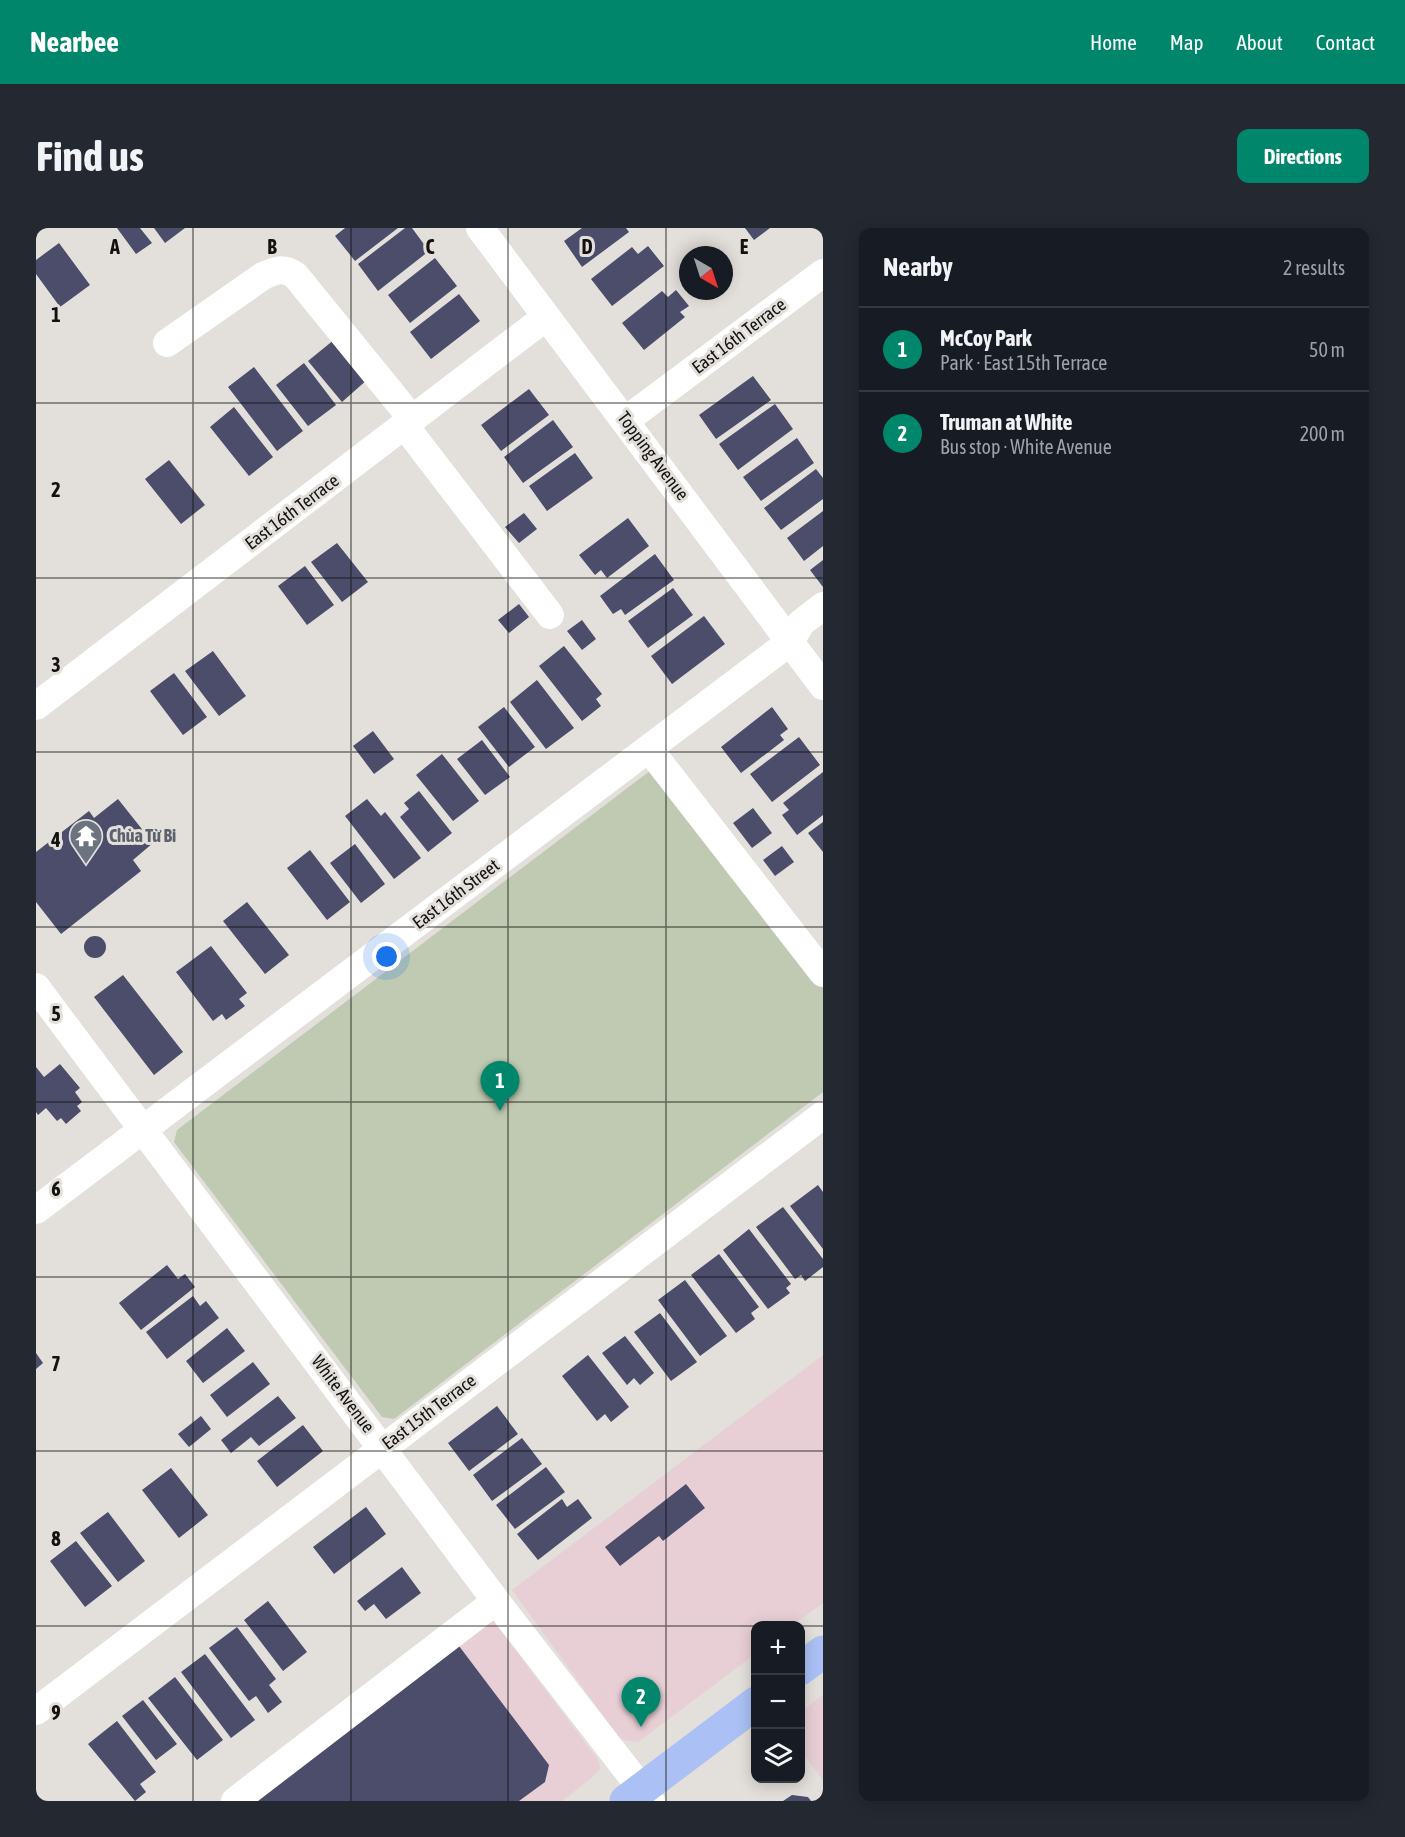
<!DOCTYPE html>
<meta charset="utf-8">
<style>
body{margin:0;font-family:"Asap Condensed",sans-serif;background:#242831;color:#f1f3f6}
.controls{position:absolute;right:18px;bottom:18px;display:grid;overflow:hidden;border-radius:12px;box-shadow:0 3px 15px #0003}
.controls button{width:54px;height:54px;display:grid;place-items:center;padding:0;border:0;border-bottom:2px solid #363941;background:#171b24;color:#f1f3f6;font:30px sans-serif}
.compass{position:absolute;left:643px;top:18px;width:54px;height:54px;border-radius:50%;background:#171b24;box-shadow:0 3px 15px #0003;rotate:141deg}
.you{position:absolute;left:351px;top:729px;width:21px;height:21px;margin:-15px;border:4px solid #fff;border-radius:50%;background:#1a73e8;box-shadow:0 0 0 9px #1a73e833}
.badge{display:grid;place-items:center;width:39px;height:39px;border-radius:50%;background:#00866a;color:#fff;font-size:20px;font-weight:700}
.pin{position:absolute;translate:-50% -50px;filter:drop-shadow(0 2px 3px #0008)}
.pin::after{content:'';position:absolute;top:32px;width:21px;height:18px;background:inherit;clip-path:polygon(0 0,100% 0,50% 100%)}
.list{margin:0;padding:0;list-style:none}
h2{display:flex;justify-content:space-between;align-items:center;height:78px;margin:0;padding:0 24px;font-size:26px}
h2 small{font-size:20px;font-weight:400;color:#9ea1a6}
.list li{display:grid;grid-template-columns:39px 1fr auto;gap:18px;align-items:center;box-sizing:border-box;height:84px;padding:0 24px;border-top:2px solid #363941}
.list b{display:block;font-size:22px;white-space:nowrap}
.list p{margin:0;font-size:20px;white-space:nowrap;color:#9ea1a6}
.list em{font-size:20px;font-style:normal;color:#9ea1a6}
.icon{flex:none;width:33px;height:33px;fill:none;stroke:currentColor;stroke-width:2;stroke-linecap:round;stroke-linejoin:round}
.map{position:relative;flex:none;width:787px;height:1573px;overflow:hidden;border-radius:12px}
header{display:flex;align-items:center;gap:36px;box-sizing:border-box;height:84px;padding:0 30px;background:#00866a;color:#fff}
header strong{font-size:28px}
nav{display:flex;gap:33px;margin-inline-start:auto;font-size:21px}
.intro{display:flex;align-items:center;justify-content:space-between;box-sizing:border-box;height:144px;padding:0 36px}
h1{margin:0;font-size:42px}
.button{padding:15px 27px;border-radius:12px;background:#00866a;color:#fff;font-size:21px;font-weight:700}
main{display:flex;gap:36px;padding:0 36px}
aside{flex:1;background:#171b24;border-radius:12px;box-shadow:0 3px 15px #0003}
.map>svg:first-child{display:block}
.commercial{fill:#e8cfd6}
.green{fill:#c0cab2}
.building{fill:#4c4c6b}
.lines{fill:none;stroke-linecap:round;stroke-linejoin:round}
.minor{stroke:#fff;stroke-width:28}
.major{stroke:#abc1f5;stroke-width:33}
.grid{fill:none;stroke:#131210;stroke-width:1.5;stroke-opacity:0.55}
.labels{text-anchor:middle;stroke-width:6;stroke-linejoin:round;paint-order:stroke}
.street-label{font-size:18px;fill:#131210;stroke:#e3dfda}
.worship-label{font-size:18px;font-weight:bold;fill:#5b616d;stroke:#e3dfda;text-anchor:start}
.grid-label{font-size:20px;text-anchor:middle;font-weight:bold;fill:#131210;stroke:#e3dfda;stroke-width:6;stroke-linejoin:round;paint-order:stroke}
</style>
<header>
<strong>Nearbee</strong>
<nav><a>Home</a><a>Map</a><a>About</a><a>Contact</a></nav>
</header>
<div class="intro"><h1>Find us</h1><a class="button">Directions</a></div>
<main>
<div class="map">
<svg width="787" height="1573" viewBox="0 0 787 1573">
<rect width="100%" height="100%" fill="#e3dfda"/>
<path class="commercial" d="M787,1127V1375L757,1397L720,1398L719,1426L602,1514L585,1512L476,1362Z
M449,1382L563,1533L564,1541L553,1552L526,1573H189Z
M787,1467V1552L765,1523L764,1484Z"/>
<path class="green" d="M619,539L787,758V864L358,1191L346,1189L138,914L141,902Z"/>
<path class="building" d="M81,0H104L116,15L100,26Z
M118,0H149L129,15Z
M309,0H362L319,33L299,8Z
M369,0H376L393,23L342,63L322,36Z
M546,0H590L593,4L546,39L528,13Z
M709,0H734L718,12Z
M23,15L54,57L24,79L0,46V32Z
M612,18L628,38L576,78L555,51L596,19L602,26Z
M399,30L421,58L374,95L352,67Z
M640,62L653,78L644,84L649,89L608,122L586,95L626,63L632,69Z
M423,66L444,93L395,131L374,104Z
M299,111L332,151L306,174L272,133Z
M268,135L300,177L272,198L240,157Z
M218,139L267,203L241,223L192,159Z
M717,148L735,172L680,211L663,187Z
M493,161L513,187L465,223L445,197Z
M739,176L757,201L702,242L683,216Z
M198,179L237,229L213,248L174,199Z
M517,192L537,219L487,255L468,229Z
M761,210L778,235L725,273L707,249Z
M539,225L557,250L511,283L493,258Z
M133,232L169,277L145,296L109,251Z
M780,241L787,250V271L745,302L728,280Z
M787,283V318L768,333L751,310Z
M488,285L501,301L483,315L469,299Z
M592,290L613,318L571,350L565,342L559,347L543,327Z
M301,315L332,354L306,374L275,334Z
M619,326L638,352L589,387L585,381L577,386L564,368Z
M787,332V359L774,342Z
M269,338L298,377L271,397L242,358Z
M637,360L657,387L612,420L592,393Z
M483,376L493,389L473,405L462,392Z
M668,388L689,416L636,456L615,428Z
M546,392L560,411L546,422L531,403Z
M528,418L566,466L560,471L565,478L546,493L503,438Z
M177,423L210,468L183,488L149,443Z
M138,445L171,489L147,507L114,463Z
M501,452L538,500L510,521L474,474Z
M468,479L499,519L473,539L442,499Z
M736,479L752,501L744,507L748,512L705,545L685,519Z
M337,503L358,531L338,546L317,518Z
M763,509L784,537L736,574L714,546Z
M446,512L474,549L449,567L421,531Z
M406,526L443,573L417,593L380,547Z
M787,544V587L761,607L746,587L753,582L747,575Z
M383,563L416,605L392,624L364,589L373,581L368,575Z
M82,571L117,615L97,632L105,643L25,706L0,674V624L53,583L58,590Z
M331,571L345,588L349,584L385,630L358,651L309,588Z
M717,580L736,605L716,620L697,595Z
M787,594V624L772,605Z
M319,616L349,656L325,675L294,635Z
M746,618L758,634L739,648L727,632Z
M274,622L314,674L291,692L251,640Z
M211,674L253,727L229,746L187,693Z
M48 719a11 11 0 1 1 22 0a11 11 0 1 1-22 0Z
M175,718L211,765L203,771L209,778L190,792L186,786L177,793L140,744Z
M87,747L147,824L118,847L58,769Z
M24,836L44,860L39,864L46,874L41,878L45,883L30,896L25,890L21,893L10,880L2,887L0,884V839L8,849Z
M782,957L787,964V1021L754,978Z
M747,979L787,1031V1039L769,1053L765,1047L759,1051L720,999Z
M713,1001L755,1056L750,1060L754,1065L732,1081L687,1022Z
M683,1026L723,1079L715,1085L719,1091L700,1105L655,1047Z
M131,1037L142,1051L149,1046L159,1059L105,1102L83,1075Z
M649,1052L691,1108L664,1128L622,1072Z
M157,1068L164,1078L170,1073L183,1090L131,1131L110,1104Z
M624,1085L661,1134L635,1153L598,1104Z
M191,1100L209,1123L167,1155L150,1133Z
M589,1108L618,1145L604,1157L598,1150L591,1157L566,1125Z
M0,1125L7,1135L0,1141Z
M552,1127L593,1179L575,1194L569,1186L561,1193L526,1148Z
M217,1134L234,1156L191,1189L174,1167Z
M242,1168L260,1190L223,1218L215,1209L195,1225L185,1212Z
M461,1178L482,1206L433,1243L412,1215Z
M165,1188L175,1201L153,1219L142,1206Z
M267,1197L287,1223L241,1259L221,1233Z
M486,1210L506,1236L456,1273L437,1247Z
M510,1239L529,1264L479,1301L460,1277Z
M135,1240L172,1287L143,1310L106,1262Z
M650,1256L669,1280L627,1313L623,1308L584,1338L569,1319Z
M526,1271L531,1279L542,1271L556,1290L502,1332L481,1306Z
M330,1279L350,1306L298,1346L277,1319Z
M72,1284L109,1333L82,1354L44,1305Z
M40,1313L76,1358L49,1379L14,1333Z
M366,1339L385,1365L350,1391L338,1376L329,1383L321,1373Z
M232,1373L271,1424L247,1443L208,1392Z
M201,1399L240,1451L233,1457L246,1474L232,1485L220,1468L213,1473L173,1420Z
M423,1418L513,1537L509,1554L483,1573H218Z
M169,1426L219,1492L195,1510L145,1444Z
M139,1449L187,1512L161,1532L112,1470Z
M107,1472L141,1516L120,1532L86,1488Z
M81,1493L120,1544L104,1556L110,1564L99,1573L52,1516Z
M756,1567L772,1569L775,1573H747Z"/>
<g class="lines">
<path class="minor" d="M444,0L787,458
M131,115L227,48C240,42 248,39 260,48L377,192
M590,192L787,45
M369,198L514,387
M0,478L510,89
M613,521L787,745
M0,759L460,1373L615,1573
M0,982L754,414L765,395L787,378
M0,1483L787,887
M199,1573L460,1373"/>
<path class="major" d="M764,1441L787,1424
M590,1573L720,1475"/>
</g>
<path class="grid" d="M157,0V1573M315,0V1573M472,0V1573M630,0V1573M0,175H787M0,350H787M0,524H787M0,699H787M0,874H787M0,1049H787M0,1223H787M0,1398H720M764,1398H787"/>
<defs>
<g id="temple-pin" transform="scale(1.725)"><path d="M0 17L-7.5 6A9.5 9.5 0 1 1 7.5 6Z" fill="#6b7280" stroke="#e3dfda"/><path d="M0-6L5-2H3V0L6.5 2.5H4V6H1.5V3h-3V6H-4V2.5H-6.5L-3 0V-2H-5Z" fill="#fff"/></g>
</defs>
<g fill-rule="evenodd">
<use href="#temple-pin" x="50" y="608"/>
</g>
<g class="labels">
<g class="street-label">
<text transform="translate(703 108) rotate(-37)" y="6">East 16th Terrace</text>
<text transform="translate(617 228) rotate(53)" y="6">Topping Avenue</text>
<text transform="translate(256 284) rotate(-37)" y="6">East 16th Terrace</text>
<text transform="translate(420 666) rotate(-37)" y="6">East 16th Street</text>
<text transform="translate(307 1166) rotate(53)" y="6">White Avenue</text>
<text transform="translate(393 1184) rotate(-37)" y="6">East 15th Terrace</text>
</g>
<g class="worship-label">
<text x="73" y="614">Chùa Từ Bi</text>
</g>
</g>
<g class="grid-label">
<text x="79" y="26">A</text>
<text x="236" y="26">B</text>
<text x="394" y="26">C</text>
<text x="551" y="26">D</text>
<text x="708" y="26">E</text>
<text x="20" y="94">1</text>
<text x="20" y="269">2</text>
<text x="20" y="444">3</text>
<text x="20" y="619">4</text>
<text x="20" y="793">5</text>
<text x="20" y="968">6</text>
<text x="20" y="1143">7</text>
<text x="20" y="1318">8</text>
<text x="20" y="1492">9</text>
</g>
</svg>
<div class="controls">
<button>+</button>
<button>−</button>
<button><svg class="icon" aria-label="layers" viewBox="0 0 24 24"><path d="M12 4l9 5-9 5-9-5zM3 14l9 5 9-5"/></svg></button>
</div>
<svg class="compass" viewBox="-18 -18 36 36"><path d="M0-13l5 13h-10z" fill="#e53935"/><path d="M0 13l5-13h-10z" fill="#9ea1a6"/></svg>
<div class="you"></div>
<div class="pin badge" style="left:464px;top:883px">1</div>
<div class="pin badge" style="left:605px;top:1499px">2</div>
</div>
<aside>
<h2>Nearby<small>2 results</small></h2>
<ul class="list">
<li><span class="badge">1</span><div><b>McCoy Park</b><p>Park · East 15th Terrace</p></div><em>50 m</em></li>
<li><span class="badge">2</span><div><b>Truman at White</b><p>Bus stop · White Avenue</p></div><em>200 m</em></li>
</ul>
</aside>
</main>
